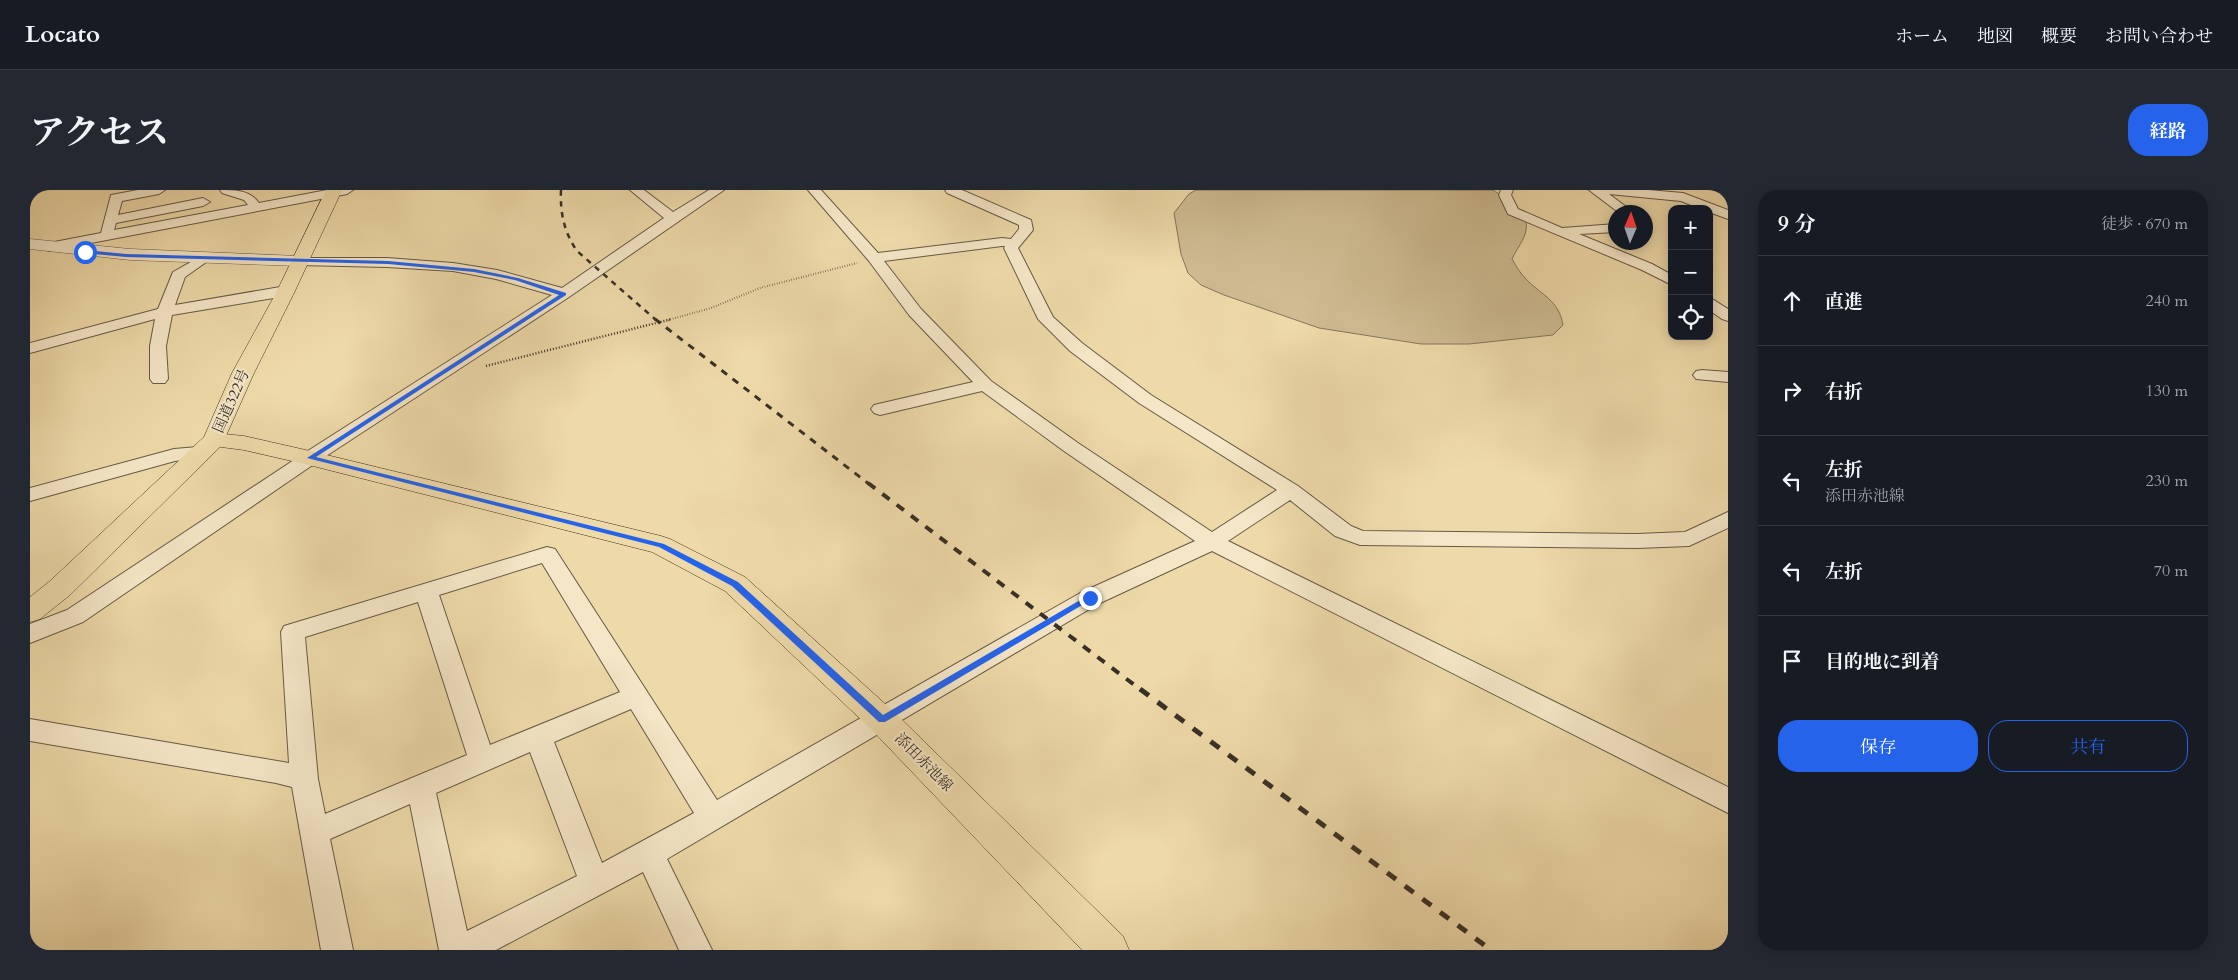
<!DOCTYPE html>
<html lang="ja">
<meta charset="utf-8">
<style>
body{margin:0;font-family:Cardo,"Noto Serif JP",serif;background:#242831;color:#f1f3f6}
.controls{position:absolute;right:15px;top:15px;display:grid;overflow:hidden;border-radius:10px;box-shadow:0 2px 12px #0003}
.controls button{width:45px;height:45px;display:grid;place-items:center;padding:0;border:0;border-bottom:1px solid #363941;background:#171b24;color:#f1f3f6;font:25px sans-serif}
.compass{position:absolute;left:1578px;top:15px;width:45px;height:45px;border-radius:50%;background:#171b24;box-shadow:0 2px 12px #0003;rotate:2deg}
.stop{position:absolute;width:15px;height:15px;margin:-11px;border:4px solid #2563eb;border-radius:50%;background:#fff}
.stop.end{background:#2563eb;border-color:#fff;box-shadow:0 1px 5px #0008}
.list{margin:0;padding:0;list-style:none}
h2{display:flex;justify-content:space-between;align-items:center;height:65px;margin:0;padding:0 20px;font-size:21px}
h2 small{font-size:16px;font-weight:400;color:#9ea1a6}
.list li{display:grid;grid-template-columns:32px 1fr auto;gap:15px;align-items:center;box-sizing:border-box;height:90px;padding:0 20px;border-top:1px solid #363941}
.list b{display:block;font-size:19px;white-space:nowrap}
.list p{margin:0;font-size:16px;white-space:nowrap;color:#9ea1a6}
.list em{font-size:16px;font-style:normal;color:#9ea1a6}
.actions{display:flex;gap:10px;padding:15px 20px}
.actions a{flex:1;padding:11px 0;border:1px solid #2563eb;border-radius:20px;text-align:center;font-size:18px;color:#2563eb}
.actions .main{background:#2563eb;color:#fff}
.icon{flex:none;width:28px;height:28px;fill:none;stroke:currentColor;stroke-width:2;stroke-linecap:round;stroke-linejoin:round}
.map{position:relative;flex:none;width:1698px;height:760px;overflow:hidden;border-radius:20px}
header{display:flex;align-items:center;gap:30px;box-sizing:border-box;height:70px;padding:0 25px;background:#171b24;border-bottom:1px solid #363941}
header strong{font-size:24px}
nav{display:flex;gap:28px;margin-inline-start:auto;font-size:18px}
.intro{display:flex;align-items:center;justify-content:space-between;box-sizing:border-box;height:120px;padding:0 30px}
h1{margin:0;font-size:35px}
.button{padding:12px 22px;border-radius:20px;background:#2563eb;color:#fff;font-size:18px;font-weight:700}
main{display:flex;gap:30px;padding:0 30px}
aside{flex:1;background:#171b24;border-radius:20px;box-shadow:0 2px 12px #0003}
.map>svg:first-child{display:block}
.green{fill:#cfbc93;stroke:#84765c}
.lines{fill:none;stroke-linecap:round;stroke-linejoin:round}
.minor-casing{stroke:#665a46;stroke-width:2}
.tertiary-casing{stroke:#665a46;stroke-width:1}
.primary-casing{stroke:#383025;stroke-width:1}
.trunk-casing{stroke:#383025;stroke-width:1}
.path-far1{stroke:#383025;stroke-width:2;stroke-dasharray:0.5 2;stroke-linecap:butt}
.path{stroke:#383025;stroke-width:2.5;stroke-dasharray:1 2;stroke-linecap:butt}
.minor{fill:#f4e6c7;fill-rule:evenodd}
.tertiary{fill:#f4e6c7;fill-rule:evenodd}
.primary{fill:#eed9a9;fill-rule:evenodd}
.trunk{fill:#eed9a9;fill-rule:evenodd}
.rail-far3{stroke:#383025;stroke-width:2.5;stroke-dasharray:5.5 5.5;stroke-linecap:butt}
.rail-far2{stroke:#383025;stroke-width:3;stroke-dasharray:7 7;stroke-linecap:butt}
.rail-far1{stroke:#383025;stroke-width:4;stroke-dasharray:9 9;stroke-linecap:butt}
.rail{stroke:#383025;stroke-width:5;stroke-dasharray:11 11;stroke-linecap:butt}
.route{fill:#2563eb}
.labels{text-anchor:middle;stroke-width:4;stroke-linejoin:round;paint-order:stroke}
.street-label{font-size:15px;fill:#383025;stroke:#f4e6c7}
</style>
<header>
<strong>Locato</strong>
<nav><a>ホーム</a><a>地図</a><a>概要</a><a>お問い合わせ</a></nav>
</header>
<div class="intro"><h1>アクセス</h1><a class="button">経路</a></div>
<main>
<div class="map">
<svg width="1698" height="760" viewBox="0 0 1698 760">
<rect width="100%" height="100%" fill="#eed9a9"/>
<filter id="stains"><feTurbulence type="fractalNoise" baseFrequency=".004" numOctaves="4"/><feColorMatrix values="0 0 0 0 .2 0 0 0 0 .09 0 0 0 0 .02 0 0 0 .5 -.17"/></filter>
<radialGradient id="worn" r=".72"><stop offset=".6" stop-color="#630" stop-opacity="0"/><stop offset="1" stop-color="#630" stop-opacity=".3"/></radialGradient>
<path class="green" d="M1166,0H1463C1476,9 1500,22 1496,40C1495,49 1486,60 1482,69C1486,76 1490,83 1496,89C1511,105 1529,110 1533,135L1523,145L1439,154H1391L1289,138L1194,105L1171,95L1158,83L1151,64L1144,23L1159,4Z"/>
<g class="lines">
<g class="minor-casing">
<path id="minor" d="M108,0H135L129,4L92,11L88,25L173,8L180,12L173,16L86,33L84,40L218,15L214,10L192,3L190,0C206,0 220,0 229,13L297,0H323L317,4L19,61L12,57L19,53L71,43L81,5Z
M600,0H614L643,22L679,0H694L539,107L287,272L53,432L0,453V434L37,420L273,264L522,105L466,89L423,81L357,77L269,75L264,74L262,71L264,68H357L423,73L467,80L532,98L634,28Z
M778,0H791L848,63L972,48L981,49L989,39V35L917,3L915,0H932L1001,30L1003,40L988,58L1023,127L1052,153L1121,205L1268,296L1321,336L1333,341L1607,344L1655,342L1698,322V338L1659,356L1607,358L1330,355L1305,346L1260,310L1198,351L1698,597V623L1182,361L1068,414L637,669L682,760H649L613,682L466,760H409L380,614L300,649L323,760H291L262,597L246,593L0,551V529L259,573L251,442L254,436L517,357L525,359L687,610L1052,402L1165,351L1034,261L952,201L850,225L844,223L841,219L844,215L943,192L879,125L839,71ZM972,56H975L974,58L1008,129L1040,161L1109,213L1247,300L1182,342L1048,253L961,191L891,119L854,71ZM512,373L590,502L460,555L409,405ZM388,412L437,565L295,624L288,589L275,447ZM601,519L664,623L572,673L524,552ZM500,562L547,686L437,741L406,603Z
M1471,0H1483L1481,5L1488,19L1532,38L1586,34V42L1549,44L1622,74L1642,85V95L1612,80L1478,24L1469,5Z
M1559,0H1618L1653,3L1698,20V29L1679,22V19H1671L1651,11L1579,4L1603,22H1588Z
M175,64L182,68L155,87L145,115L256,96L261,98L264,101L261,104L256,106L142,125L136,156L138,189L135,193H123L120,189V156L125,129L0,163V153L128,119L143,82Z
M1679,107L1698,119V131L1692,129L1679,120Z
M1672,180L1698,182V192L1666,189L1663,185L1666,181Z
M168,257L175,259L178,263L175,267L145,271L0,311V298L144,259Z"/>
</g>
<g class="tertiary-casing">
<path id="tertiary" d="M0,49L100,59L269,66L275,67L278,71L275,75L269,76L100,70L0,59Z"/>
</g>
<g class="primary-casing">
<path id="primary" d="M184,243L214,246L280,261L631,346L640,349L715,387L863,521L1093,746L1099,760H1052L841,539L695,401L622,362L279,275L214,260L176,255L172,250L176,245Z"/>
</g>
<g class="trunk-casing">
<path id="trunk" d="M296,0H312L264,103L224,183L192,255L40,405L10,429L0,432V407L20,391L174,247L202,183L246,103Z"/>
</g>
<path class="path-far1" d="M638,130L681,118L730,98L827,73"/>
<path class="path" d="M456,176L642,129"/>
<use href="#minor" class="minor"/>
<use href="#tertiary" class="tertiary"/>
<use href="#primary" class="primary"/>
<use href="#trunk" class="trunk"/>
<path class="rail-far3" d="M531,0C530,23 534,42 547,61L626,130"/>
<path class="rail-far2" d="M625,129L839,294"/>
<path class="rail-far1" d="M838,293L1111,500"/>
<path class="rail" d="M1110,499L1461,760"/>
</g>
<path class="route" d="M55,60L96,64L358,71L444,79L488,88L536,103V105L286,267L634,354L708,392L853,525L1057,406L1060,405L1064,408L855,532H849L702,396L629,357L277,268L529,105L485,90L444,82L358,74L96,67L53,63Z"/>
<g class="labels">
<g class="street-label">
<text transform="translate(201 211) rotate(-66)" y="5">国道322号</text>
<text transform="translate(894 572) rotate(45)" y="5">添田赤池線</text>
</g>
</g>
<rect width="100%" height="100%" filter="url(#stains)"/>
<rect width="100%" height="100%" fill="url(#worn)"/>
</svg>
<div class="controls">
<button>+</button>
<button>−</button>
<button><svg class="icon" aria-label="locate" viewBox="0 0 24 24"><circle cx="12" cy="12" r="6"/><path d="M12 2v4M12 18v4M2 12h4M18 12h4"/></svg></button>
</div>
<svg class="compass" viewBox="-18 -18 36 36"><path d="M0-13l5 13h-10z" fill="#e53935"/><path d="M0 13l5-13h-10z" fill="#9ea1a6"/></svg>
<div class="stop" style="left:55px;top:62px"></div>
<div class="stop end" style="left:1060px;top:408px"></div>
</div>
<aside>
<h2>9 分<small>徒歩 · 670 m</small></h2>
<ul class="list">
<li><svg class="icon" aria-label="ahead" viewBox="0 0 24 24"><path d="M12 20V5M6 11l6-6 6 6"/></svg><div><b>直進</b></div><em>240 m</em></li>
<li><svg class="icon" aria-label="right" viewBox="0 0 24 24"><path d="M7 20v-9h11M14 6l5 5-5 5"/></svg><div><b>右折</b></div><em>130 m</em></li>
<li><svg class="icon" aria-label="left" viewBox="0 0 24 24"><path d="M17 20v-9H6M10 6l-5 5 5 5"/></svg><div><b>左折</b><p>添田赤池線</p></div><em>230 m</em></li>
<li><svg class="icon" aria-label="left" viewBox="0 0 24 24"><path d="M17 20v-9H6M10 6l-5 5 5 5"/></svg><div><b>左折</b></div><em>70 m</em></li>
<li><svg class="icon" aria-label="arrive" viewBox="0 0 24 24"><path d="M6 21V4h12l-3 4 3 4H6"/></svg><div><b>目的地に到着</b></div></li>
</ul>
<div class="actions"><a class="main">保存</a><a>共有</a></div>
</aside>
</main>
